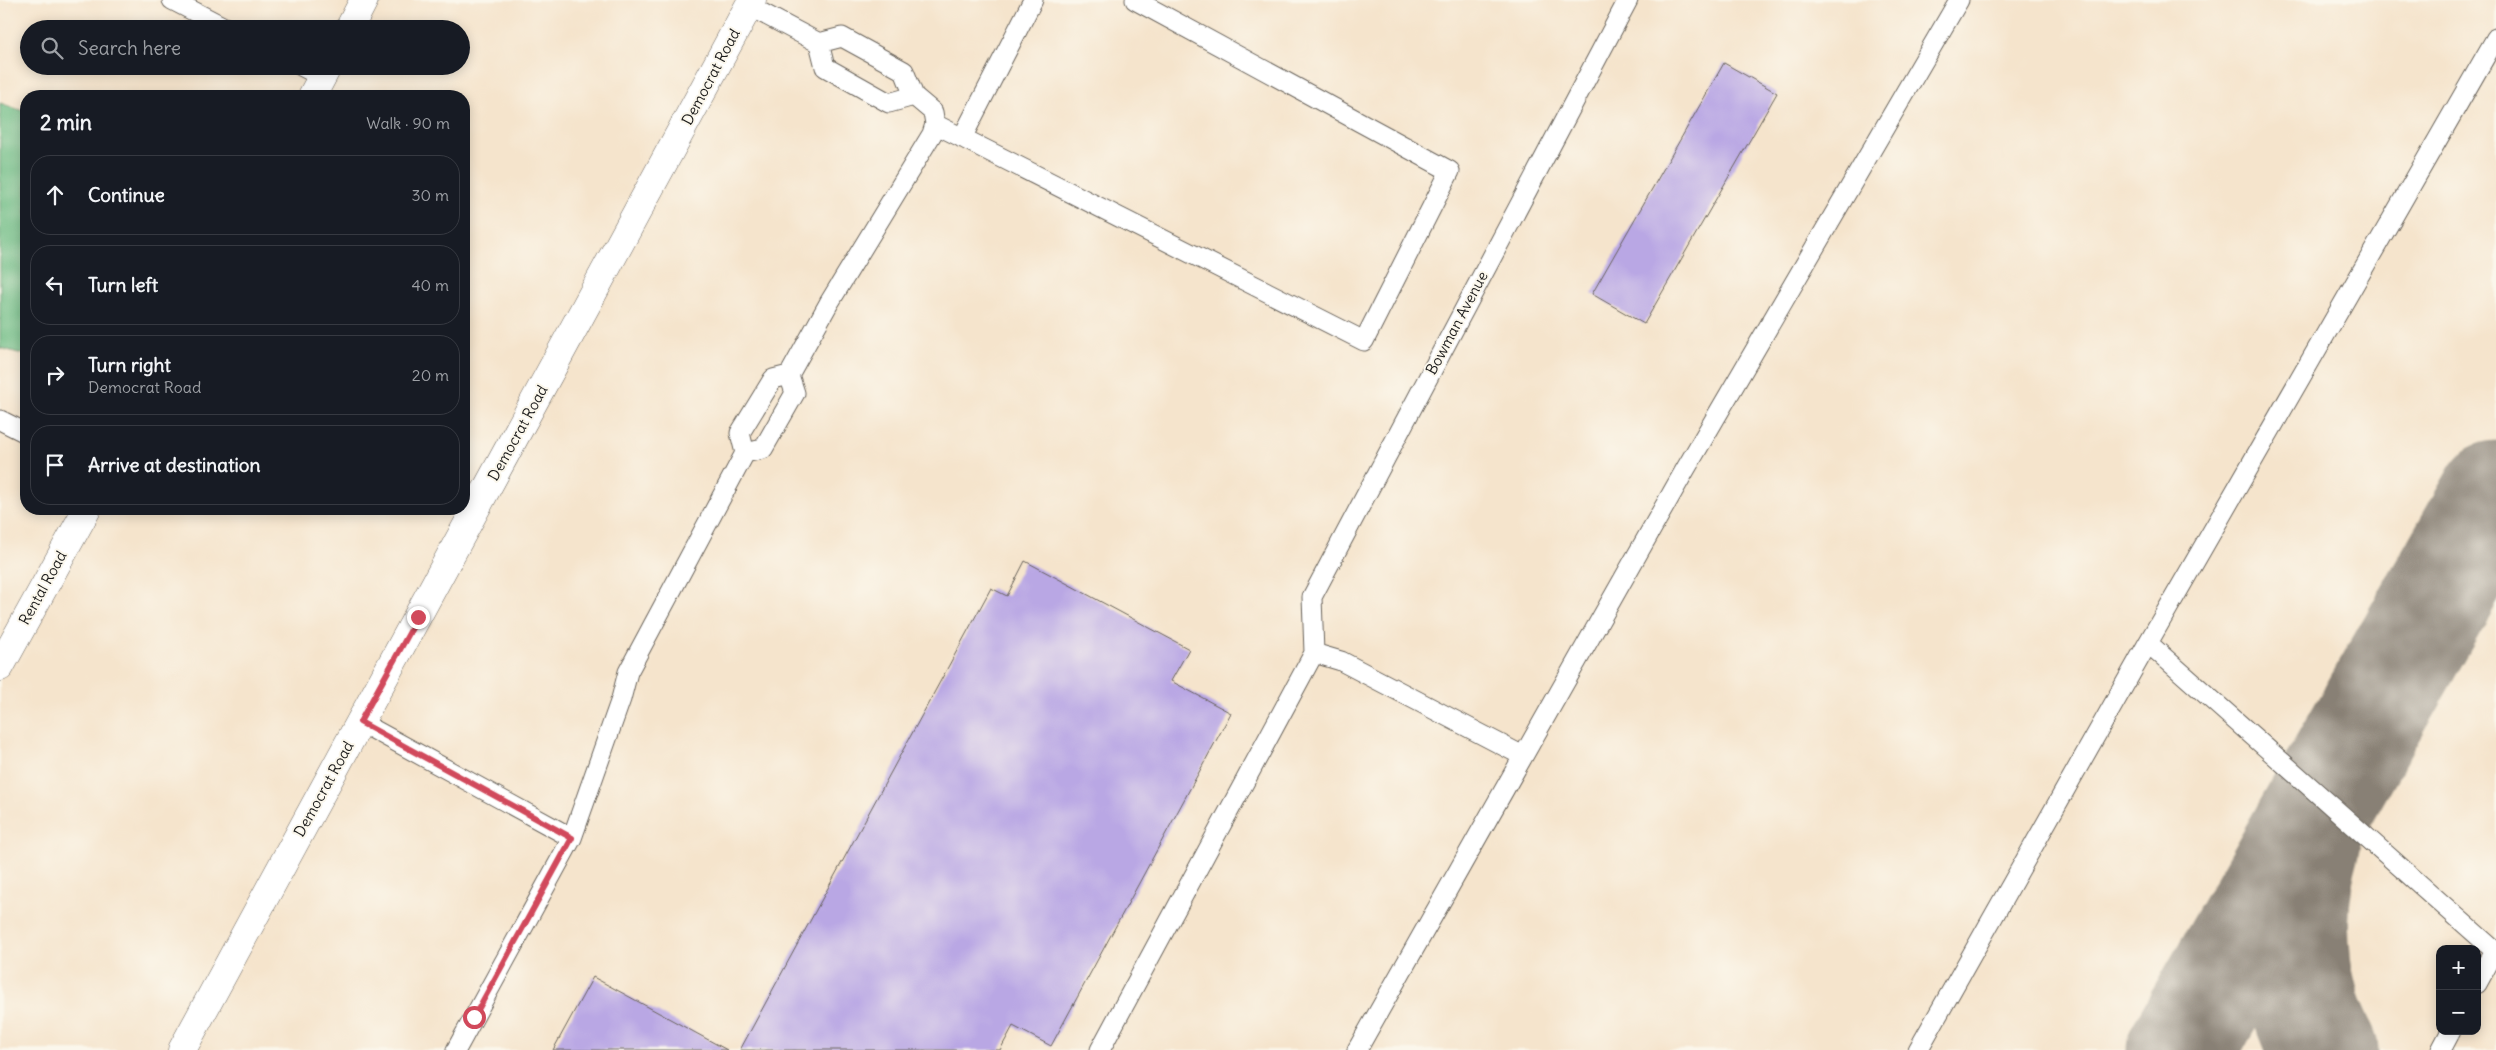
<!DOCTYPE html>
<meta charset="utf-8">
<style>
body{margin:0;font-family:Delius,sans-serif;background:#20242c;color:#f1f3f6}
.controls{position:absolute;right:15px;bottom:15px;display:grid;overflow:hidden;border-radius:10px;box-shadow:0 2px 12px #0003}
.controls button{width:45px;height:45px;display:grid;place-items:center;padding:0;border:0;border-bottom:1px solid #363941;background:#171b24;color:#f1f3f6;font:25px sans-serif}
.stop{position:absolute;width:15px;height:15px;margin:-11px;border:4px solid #d1495b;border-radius:50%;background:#fff}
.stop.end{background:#d1495b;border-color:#fff;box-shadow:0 1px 5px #0008}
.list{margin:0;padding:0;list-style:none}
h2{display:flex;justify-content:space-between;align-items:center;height:65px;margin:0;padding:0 20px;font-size:21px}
h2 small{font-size:16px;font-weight:400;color:#9ea1a6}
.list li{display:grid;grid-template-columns:32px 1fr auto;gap:15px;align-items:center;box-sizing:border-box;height:80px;margin:0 10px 10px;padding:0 10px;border:1px solid #363941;border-radius:20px}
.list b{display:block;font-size:19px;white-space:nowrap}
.list p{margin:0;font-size:16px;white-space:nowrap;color:#9ea1a6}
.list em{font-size:16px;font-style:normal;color:#9ea1a6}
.icon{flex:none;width:28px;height:28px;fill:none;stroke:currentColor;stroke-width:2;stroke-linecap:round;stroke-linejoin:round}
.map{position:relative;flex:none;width:2496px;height:1050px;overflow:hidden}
.search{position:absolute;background:#171b24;box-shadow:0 2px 12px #0003;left:20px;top:20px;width:450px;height:55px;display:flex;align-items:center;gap:12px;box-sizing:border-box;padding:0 18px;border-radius:28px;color:#9ea1a6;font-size:19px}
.panel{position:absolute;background:#171b24;box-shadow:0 2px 12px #0003;left:20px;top:90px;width:450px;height:425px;border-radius:20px}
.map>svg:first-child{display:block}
.forest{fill:#71bd86;stroke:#466c51}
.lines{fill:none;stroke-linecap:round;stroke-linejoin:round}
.taxiway{stroke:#888074;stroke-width:109}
.building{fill:#b9a7e4}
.service-casing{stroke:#68625a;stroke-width:21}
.minor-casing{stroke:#68625a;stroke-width:29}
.secondary-casing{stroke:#68625a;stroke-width:29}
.service{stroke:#fff;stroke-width:19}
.minor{stroke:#fff;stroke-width:28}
.secondary{stroke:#fff;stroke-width:28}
.route{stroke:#d1495b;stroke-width:6}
.labels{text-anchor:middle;stroke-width:4;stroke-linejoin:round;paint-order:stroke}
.street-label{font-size:15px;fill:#1c1c1c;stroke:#fbf7ec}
</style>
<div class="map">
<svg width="2496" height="1050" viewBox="0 0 2496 1050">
<rect width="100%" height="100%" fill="#fbf7ec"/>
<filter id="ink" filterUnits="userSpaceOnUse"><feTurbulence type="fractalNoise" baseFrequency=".02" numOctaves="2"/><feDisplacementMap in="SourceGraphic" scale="10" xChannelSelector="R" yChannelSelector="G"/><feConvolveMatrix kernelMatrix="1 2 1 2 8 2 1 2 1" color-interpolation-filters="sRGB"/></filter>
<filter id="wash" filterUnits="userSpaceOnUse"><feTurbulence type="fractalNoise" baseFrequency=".0096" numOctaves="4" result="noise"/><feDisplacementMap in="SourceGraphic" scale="20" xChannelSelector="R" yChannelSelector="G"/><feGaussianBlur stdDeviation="1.12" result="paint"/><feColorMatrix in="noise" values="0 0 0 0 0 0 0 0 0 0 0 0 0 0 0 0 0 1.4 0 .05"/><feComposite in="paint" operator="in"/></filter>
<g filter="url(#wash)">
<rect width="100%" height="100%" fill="#f5e4cc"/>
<path class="forest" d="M0,103L26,112V355L0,348Z"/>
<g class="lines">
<path class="taxiway" d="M2307,841C2292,892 2290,948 2304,1000C2308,1017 2316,1034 2324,1050
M2181,1050L2496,495"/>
</g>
<g id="blocks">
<path class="building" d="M1724,63L1777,93L1644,324L1592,294Z
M1025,561L1189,649L1171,681L1231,713L1051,1046L1013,1026L1000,1050H740L991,588L1007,596Z
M593,977L727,1050H553Z"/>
</g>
</g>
<g filter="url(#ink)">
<use href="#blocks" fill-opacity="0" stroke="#68625a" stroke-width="1"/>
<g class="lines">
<g class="service-casing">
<path id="service" d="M172,0L228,29
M749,6L819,43L842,37L904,71L914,96L889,103L825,67L819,43
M301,66L322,77
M935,124L1364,341L1450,171L1135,0
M962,138L1033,0
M789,375L795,393L763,449L745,453L740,433L773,379L789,375L829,303L932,134L935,124L933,112L914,96
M0,420L26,433
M2148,643L2496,38
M1314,653L1312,597L1628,0
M360,722L572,838L456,1050
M572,838L621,699L628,672L745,453
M1100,1050L1314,653L1341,661L1523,756
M1357,1050L1685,470L1959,0
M1918,1050L2148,643L2495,951L2477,984
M2441,1050L2451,1031"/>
</g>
<g class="minor-casing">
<path id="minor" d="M349,29L364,0
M312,96L328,66
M0,667L87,509"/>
</g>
<g class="secondary-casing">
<path id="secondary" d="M182,1050L752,0"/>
</g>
<use href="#service" class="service"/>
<use href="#minor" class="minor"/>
<use href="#secondary" class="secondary"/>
</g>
</g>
<g class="lines" filter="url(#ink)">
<path class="route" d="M418,617L360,722L572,838L474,1017"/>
</g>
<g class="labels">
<g class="street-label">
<text transform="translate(711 77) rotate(-62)" y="5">Democrat Road</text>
<text transform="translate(1457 323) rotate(-62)" y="5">Bowman Avenue</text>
<text transform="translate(518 433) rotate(-61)" y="5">Democrat Road</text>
<text transform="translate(43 588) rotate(-61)" y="5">Rental Road</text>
<text transform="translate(324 789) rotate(-61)" y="5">Democrat Road</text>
</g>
</g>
</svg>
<div class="controls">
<button>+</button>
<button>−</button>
</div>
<div class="stop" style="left:474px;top:1017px"></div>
<div class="stop end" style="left:418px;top:617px"></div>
<div class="search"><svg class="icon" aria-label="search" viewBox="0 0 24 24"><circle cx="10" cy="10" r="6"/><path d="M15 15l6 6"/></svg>Search here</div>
<section class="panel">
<h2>2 min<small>Walk · 90 m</small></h2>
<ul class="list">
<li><svg class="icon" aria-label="ahead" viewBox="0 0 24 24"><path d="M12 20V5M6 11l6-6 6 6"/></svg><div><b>Continue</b></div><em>30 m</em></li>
<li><svg class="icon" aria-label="left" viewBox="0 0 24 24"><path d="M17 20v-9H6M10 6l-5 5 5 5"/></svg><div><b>Turn left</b></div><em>40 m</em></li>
<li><svg class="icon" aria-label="right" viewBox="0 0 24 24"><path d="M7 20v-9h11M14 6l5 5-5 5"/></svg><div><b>Turn right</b><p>Democrat Road</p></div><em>20 m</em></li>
<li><svg class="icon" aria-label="arrive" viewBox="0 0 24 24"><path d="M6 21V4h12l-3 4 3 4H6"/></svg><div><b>Arrive at destination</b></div></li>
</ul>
</section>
</div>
